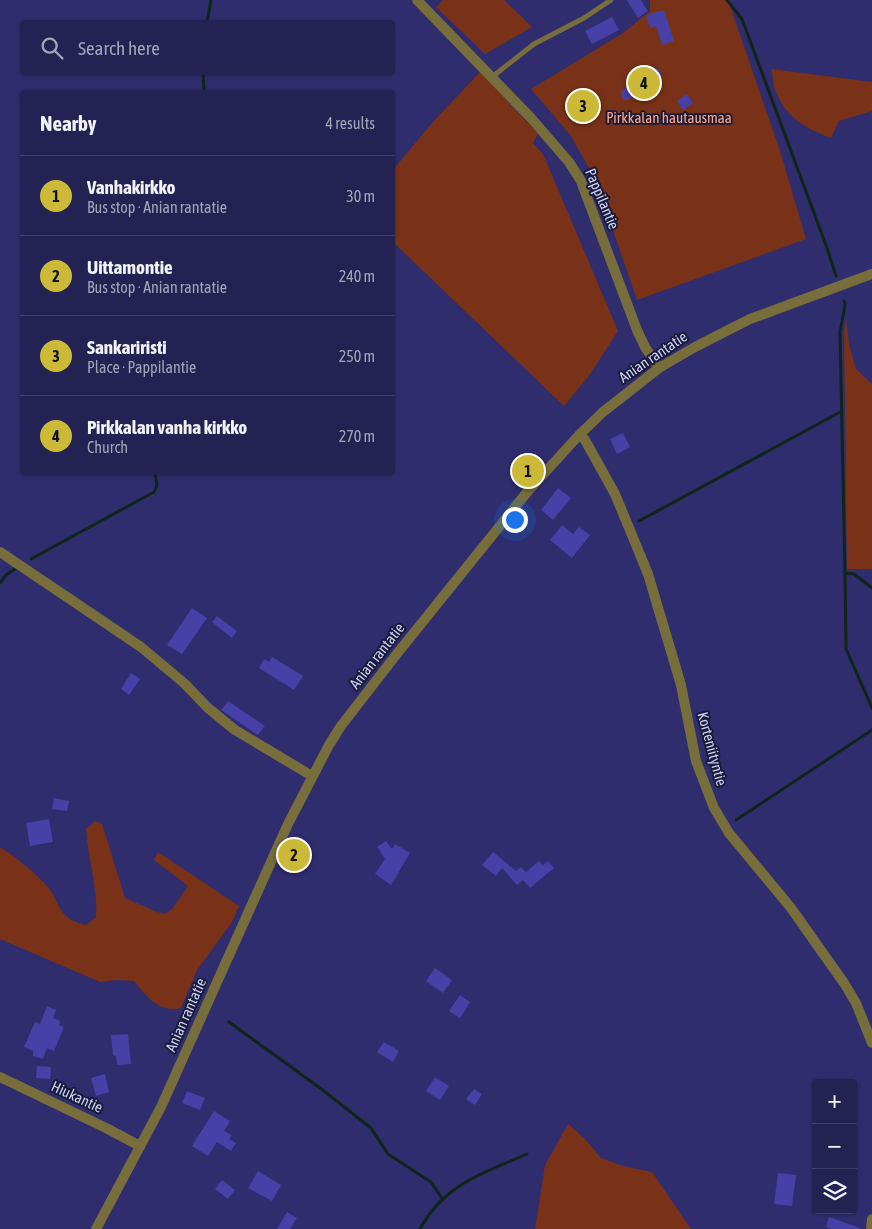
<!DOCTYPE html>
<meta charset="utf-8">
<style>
body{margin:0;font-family:"Asap Condensed",sans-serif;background:#2b2a59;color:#f1f3f6}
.controls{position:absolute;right:15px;bottom:15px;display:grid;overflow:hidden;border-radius:5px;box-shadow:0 1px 4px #0004}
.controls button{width:45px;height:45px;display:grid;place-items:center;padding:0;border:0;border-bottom:1px solid #403f69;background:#232252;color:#f1f3f6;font:25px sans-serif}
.you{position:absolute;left:514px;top:519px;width:18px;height:18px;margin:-12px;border:4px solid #fff;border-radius:50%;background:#1a73e8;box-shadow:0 0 0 8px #1a73e833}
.badge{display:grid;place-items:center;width:32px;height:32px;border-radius:50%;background:#ccb938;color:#111;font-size:16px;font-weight:700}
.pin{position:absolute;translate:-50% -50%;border:2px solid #fff;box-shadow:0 1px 5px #0006}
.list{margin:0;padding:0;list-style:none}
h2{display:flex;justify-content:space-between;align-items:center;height:65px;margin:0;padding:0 20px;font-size:21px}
h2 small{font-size:16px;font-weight:400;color:#a3a4b8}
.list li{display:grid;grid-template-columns:32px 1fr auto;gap:15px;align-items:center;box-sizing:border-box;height:80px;padding:0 20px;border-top:1px solid #403f69}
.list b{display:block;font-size:19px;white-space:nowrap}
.list p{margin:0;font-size:16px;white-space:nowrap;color:#a3a4b8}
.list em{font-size:16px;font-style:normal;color:#a3a4b8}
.icon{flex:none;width:28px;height:28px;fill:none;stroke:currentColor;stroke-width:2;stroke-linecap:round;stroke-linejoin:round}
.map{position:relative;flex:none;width:872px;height:1229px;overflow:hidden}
.search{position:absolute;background:#232252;box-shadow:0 1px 4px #0004;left:20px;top:20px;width:375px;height:55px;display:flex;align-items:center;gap:12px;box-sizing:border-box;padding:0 18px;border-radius:5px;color:#a3a4b8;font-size:19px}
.panel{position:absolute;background:#232252;box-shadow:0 1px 4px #0004;left:20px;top:90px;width:375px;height:385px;border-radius:5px}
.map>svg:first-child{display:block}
.green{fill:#793217}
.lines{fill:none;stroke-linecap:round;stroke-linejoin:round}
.stream{stroke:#11241a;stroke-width:3}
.building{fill:#4640a7}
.service{stroke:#776e3b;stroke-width:5}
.minor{stroke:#776e3b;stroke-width:10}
.tertiary{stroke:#776e3b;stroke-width:10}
.labels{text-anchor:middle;stroke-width:4;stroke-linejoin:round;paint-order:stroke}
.park-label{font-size:15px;fill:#fea686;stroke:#1a1b38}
.street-label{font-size:15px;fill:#cbcff6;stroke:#1a1b38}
</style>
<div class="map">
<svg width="872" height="1229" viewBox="0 0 872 1229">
<rect width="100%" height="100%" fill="#2f2d6e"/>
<path class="green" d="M443,0H504L532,27L485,54L436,7Z
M650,0H728L780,151L806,239L637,300L596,181L571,136L531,89L623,33L650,11Z
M771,69L872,82V111L839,121L831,138C806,128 787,119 776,92C773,85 773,76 771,69Z
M480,72L538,134L533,143L543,154L618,331L588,377L564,406L393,242L392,171L432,123Z
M846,318L849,345L856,369L872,384V569H847L844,333Z
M95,821L102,824L125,898L157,912L165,914L173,908L188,886L154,860L158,852L239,906L232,922L197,970L181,1008C159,1013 147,997 134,981L117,980L100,982L0,939V847C17,858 32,870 46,885C63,904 54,917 86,925L96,917C98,887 88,859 86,829Z
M568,1124L585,1139L601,1158L623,1166L652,1172L691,1229H535L545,1165Z"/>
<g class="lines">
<path class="stream" d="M727,0L742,19L827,248L836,276
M207,22L211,0
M203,72L204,92
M844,301L845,305L840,332L845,573L854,574L872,588
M639,521L842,411
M31,559L154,492L157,485L155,472
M845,573L846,649L872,708
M0,583L6,575L15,569
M736,820L872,730
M229,1022L320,1088L371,1128L388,1154L431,1182L442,1198
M420,1229C444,1184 484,1173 527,1154"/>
</g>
<path class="building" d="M627,0H641L648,11L638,18Z
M664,10L674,41L662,45L656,26L650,28L646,15Z
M612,17L619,30L592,44L585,31Z
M645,65L658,69L661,72V76L660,81L661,84L658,86L657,92H650L639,99L635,95L628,100H624L621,94L622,90L629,86L627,82L642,72Z
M687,94L693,103L683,110L677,101Z
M623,433L630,447L617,454L610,439Z
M558,488L571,498L553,520L541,510Z
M562,525L573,534L579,527L590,535L572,558L550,540Z
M192,608L207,618L182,654L167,645Z
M217,616L237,631L232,638L212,622Z
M272,657L303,676L294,690L259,668L264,659L269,662Z
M131,673L140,679L129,695L121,689Z
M228,701L265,726L258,735L221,710Z
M54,798L69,801L67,811L52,809Z
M49,819L53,842L30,846L26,823Z
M386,841L392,849L395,844L410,853L391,885L375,874L385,859L377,847Z
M493,852L516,871L521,867L526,872L539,861L543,865L548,861L554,868L530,888L523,880L517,885L502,868L496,876L482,865Z
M435,968L452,980L443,993L426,981Z
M460,995L470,1002L460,1018L449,1011Z
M47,1006L56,1010L53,1018L60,1021L59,1025L64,1027L54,1051L47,1048L43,1059L33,1056V1051L24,1047L35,1022L40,1024Z
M128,1034L131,1064L117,1065L116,1056L113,1055L111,1035Z
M384,1042L399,1051L393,1062L377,1052Z
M37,1066L51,1067L50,1079L36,1078Z
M105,1074L109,1092L96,1096L91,1078Z
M435,1077L449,1086L440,1100L426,1091Z
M474,1089L482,1094L475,1105L466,1099Z
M187,1091L205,1098L200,1110L182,1103Z
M214,1111L230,1121L224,1131L232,1135L229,1139L236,1143L231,1151L217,1142L208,1156L192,1146Z
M258,1171L281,1185L272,1201L248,1188Z
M778,1173L796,1175L792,1206L774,1204Z
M222,1180L235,1190L228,1199L215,1189Z
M287,1212L297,1218L290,1229H277Z
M829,1217L860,1228L859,1229H832L826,1227Z"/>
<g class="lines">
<path class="service" d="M492,77L534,44L584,18L611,0"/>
<path class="minor" d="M417,0L531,118L569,162L581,181L585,192L637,330L645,347L659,368
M580,434L585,440L615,494L648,574L681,685L696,761L714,808L729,833L791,908L844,983L856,1003L872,1043
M0,552L141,647L185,684L208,708L235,730L312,776
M0,1077L106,1128L140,1146
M871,1229L872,1219"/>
<path class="tertiary" d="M96,1229L161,1107L288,824L329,745L341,726L396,655L528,491L580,434L603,412L659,368L695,347L750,319L872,274"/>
</g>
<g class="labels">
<g class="park-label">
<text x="669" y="123">Pirkkalan hautausmaa</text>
</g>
<g class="street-label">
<text transform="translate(602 199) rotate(67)" y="5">Pappilantie</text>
<text transform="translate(653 357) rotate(-34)" y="5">Anian rantatie</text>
<text transform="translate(377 656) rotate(-52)" y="5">Anian rantatie</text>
<text transform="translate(712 749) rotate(75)" y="5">Korteniityntie</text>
<text transform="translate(186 1015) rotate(-66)" y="5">Anian rantatie</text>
<text transform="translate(77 1097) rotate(25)" y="5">Hiukantie</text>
</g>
</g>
</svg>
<div class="controls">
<button>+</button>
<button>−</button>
<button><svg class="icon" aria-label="layers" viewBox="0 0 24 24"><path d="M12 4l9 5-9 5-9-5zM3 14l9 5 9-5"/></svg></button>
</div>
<div class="you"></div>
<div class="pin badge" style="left:528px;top:471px">1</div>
<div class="pin badge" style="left:294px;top:855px">2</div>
<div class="pin badge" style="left:583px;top:106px">3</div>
<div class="pin badge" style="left:644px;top:83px">4</div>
<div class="search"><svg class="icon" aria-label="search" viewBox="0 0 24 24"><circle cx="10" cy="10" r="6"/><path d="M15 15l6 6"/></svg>Search here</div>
<section class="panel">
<h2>Nearby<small>4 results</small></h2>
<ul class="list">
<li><span class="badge">1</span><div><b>Vanhakirkko</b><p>Bus stop · Anian rantatie</p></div><em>30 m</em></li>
<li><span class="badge">2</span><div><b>Uittamontie</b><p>Bus stop · Anian rantatie</p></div><em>240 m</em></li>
<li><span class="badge">3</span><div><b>Sankariristi</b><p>Place · Pappilantie</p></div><em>250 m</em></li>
<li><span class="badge">4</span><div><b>Pirkkalan vanha kirkko</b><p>Church</p></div><em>270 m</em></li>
</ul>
</section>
</div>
